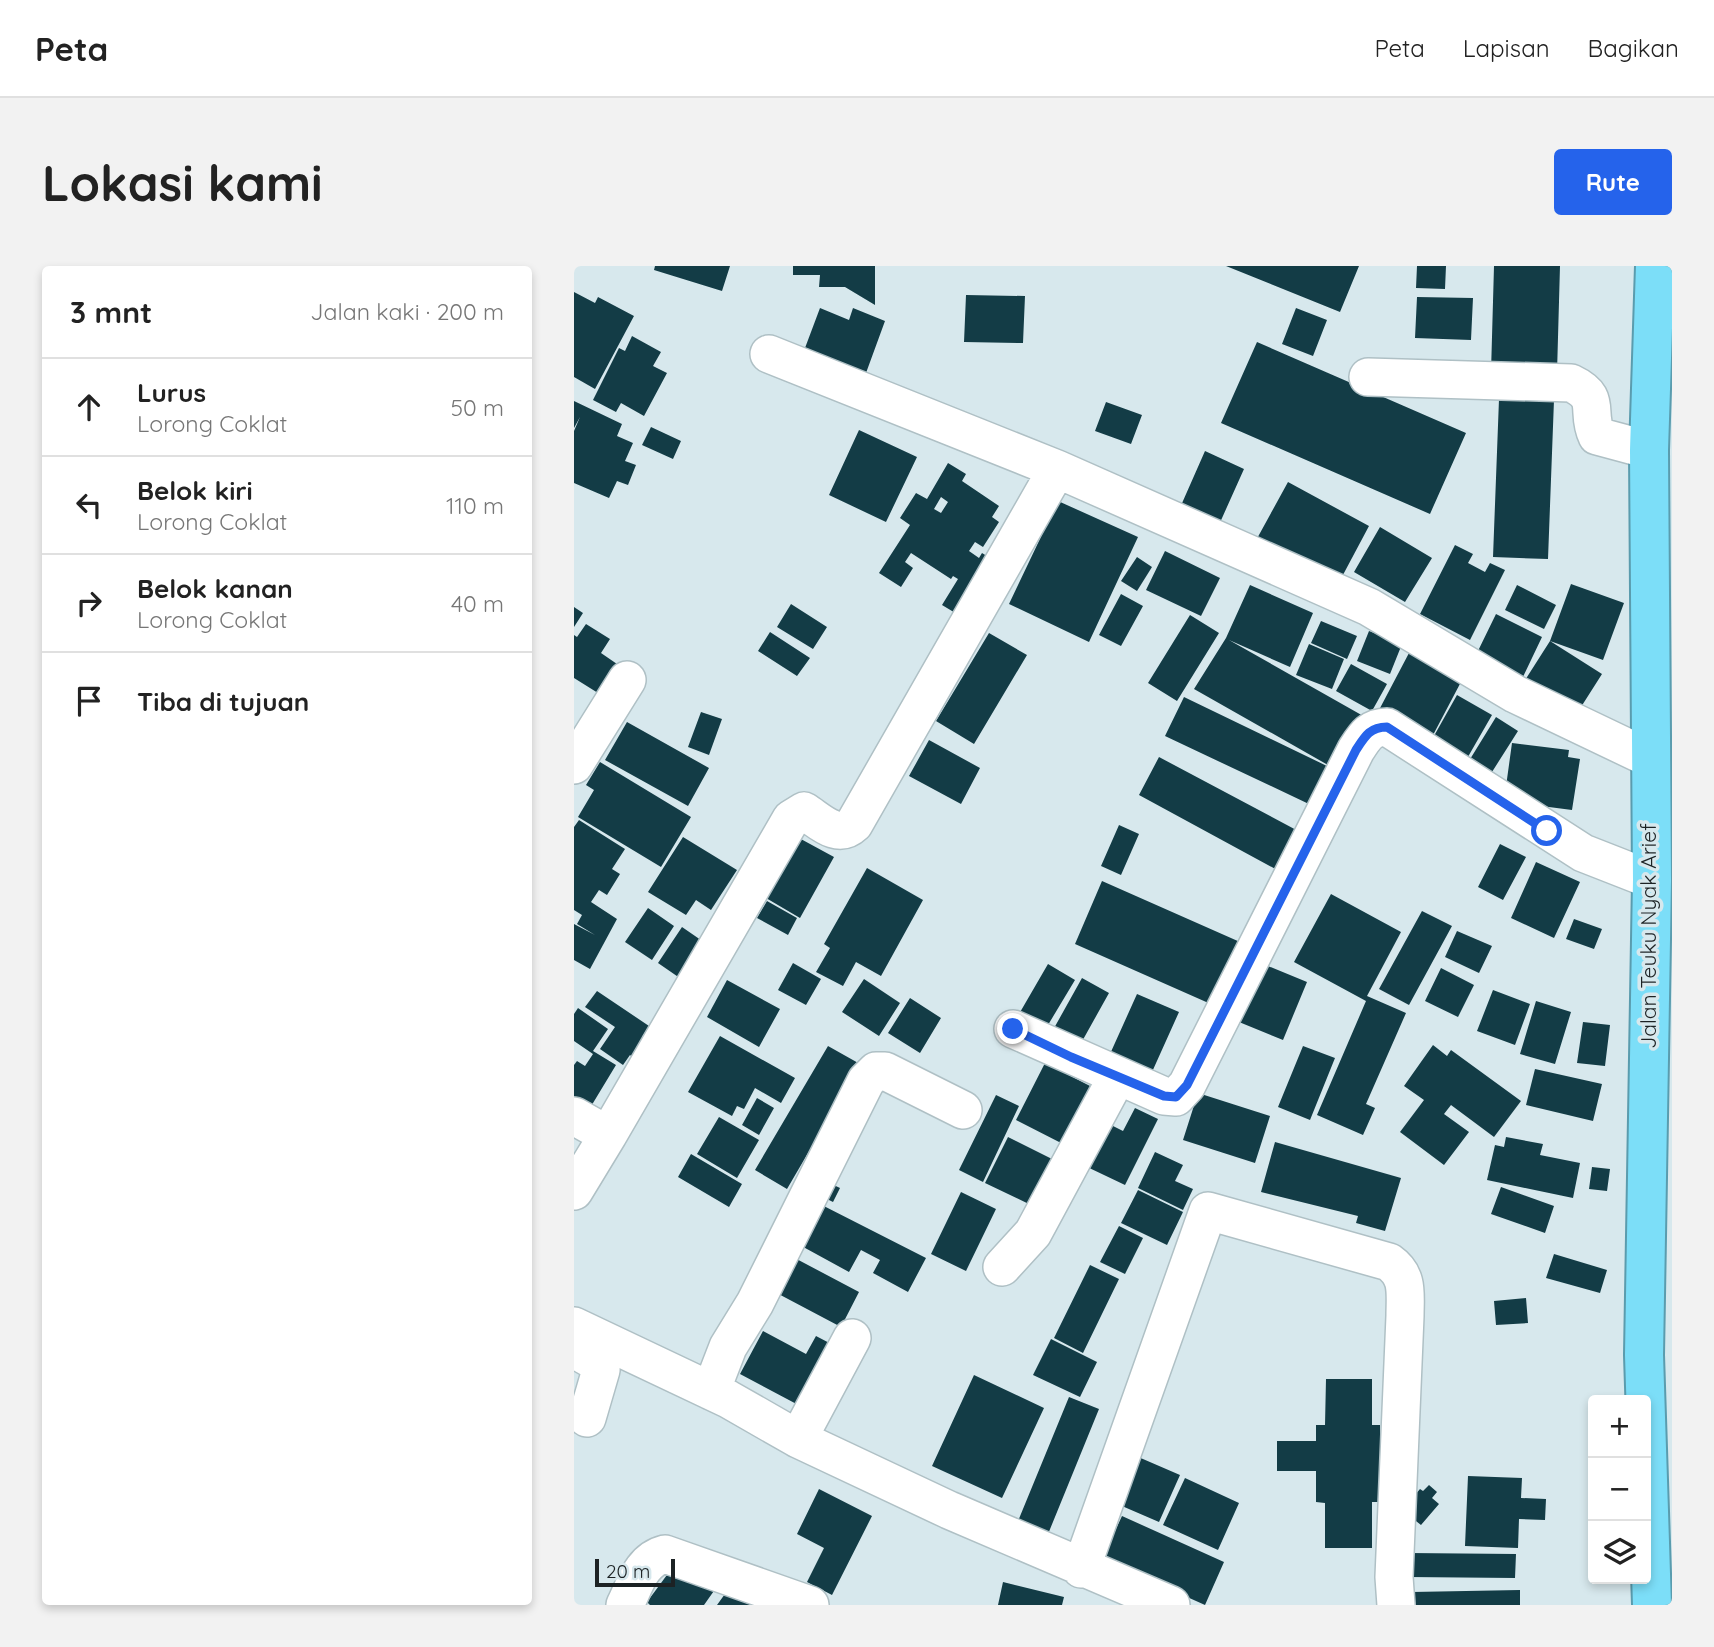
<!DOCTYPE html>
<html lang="id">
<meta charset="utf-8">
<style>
body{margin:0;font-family:Quicksand,sans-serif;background:#f2f2f2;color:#222}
.controls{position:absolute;right:21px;bottom:21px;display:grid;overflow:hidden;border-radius:7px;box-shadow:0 4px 10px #0003}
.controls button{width:63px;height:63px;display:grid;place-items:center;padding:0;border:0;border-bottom:2px solid #e0e0e0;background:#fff;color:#222;font:35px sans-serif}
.scale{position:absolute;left:21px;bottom:18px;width:80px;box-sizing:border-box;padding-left:7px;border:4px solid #1c2224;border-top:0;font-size:19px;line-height:24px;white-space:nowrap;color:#1c2224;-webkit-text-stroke:5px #d7e8ed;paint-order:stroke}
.stop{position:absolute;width:21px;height:21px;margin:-16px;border:5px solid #2563eb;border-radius:50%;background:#fff}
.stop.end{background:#2563eb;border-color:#fff;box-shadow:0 2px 7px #0008}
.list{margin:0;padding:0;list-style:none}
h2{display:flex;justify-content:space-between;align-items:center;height:91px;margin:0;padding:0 28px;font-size:30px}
h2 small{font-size:23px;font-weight:400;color:#767676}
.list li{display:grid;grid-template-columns:46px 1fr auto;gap:21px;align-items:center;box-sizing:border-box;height:98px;padding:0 28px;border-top:2px solid #e0e0e0}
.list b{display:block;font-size:26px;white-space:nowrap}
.list p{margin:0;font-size:23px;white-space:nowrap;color:#767676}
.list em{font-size:23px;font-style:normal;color:#767676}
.icon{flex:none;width:38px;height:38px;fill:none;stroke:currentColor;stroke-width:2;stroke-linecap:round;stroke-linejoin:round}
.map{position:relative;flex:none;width:1098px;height:1339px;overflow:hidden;border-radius:7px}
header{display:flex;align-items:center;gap:42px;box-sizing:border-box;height:98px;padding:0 35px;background:#fff;border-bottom:2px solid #e0e0e0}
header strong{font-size:33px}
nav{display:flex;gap:38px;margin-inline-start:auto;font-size:24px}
.intro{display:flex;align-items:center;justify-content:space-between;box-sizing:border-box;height:168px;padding:0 42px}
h1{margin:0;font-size:49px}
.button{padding:18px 32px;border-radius:7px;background:#2563eb;color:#fff;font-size:24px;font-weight:700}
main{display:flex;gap:42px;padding:0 42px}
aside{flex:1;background:#fff;border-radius:7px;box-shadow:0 4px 10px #0003}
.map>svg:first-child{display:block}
.building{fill:#133c46;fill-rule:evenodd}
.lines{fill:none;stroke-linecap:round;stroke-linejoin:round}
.minor-casing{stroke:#afc0c5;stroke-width:40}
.highway-casing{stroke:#5a9cae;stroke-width:42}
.minor{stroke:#fff;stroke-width:37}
.highway{stroke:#7cdef8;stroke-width:38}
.route{stroke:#2563eb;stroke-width:9}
.labels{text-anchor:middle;stroke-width:7;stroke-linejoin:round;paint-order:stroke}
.street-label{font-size:21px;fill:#1c2224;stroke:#d7e8ed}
</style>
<header>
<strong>Peta</strong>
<nav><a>Peta</a><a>Lapisan</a><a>Bagikan</a></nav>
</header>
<div class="intro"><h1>Lokasi kami</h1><a class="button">Rute</a></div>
<main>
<aside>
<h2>3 mnt<small>Jalan kaki · 200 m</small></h2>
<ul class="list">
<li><svg class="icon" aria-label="ahead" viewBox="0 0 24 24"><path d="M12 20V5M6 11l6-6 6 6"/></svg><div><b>Lurus</b><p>Lorong Coklat</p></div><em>50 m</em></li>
<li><svg class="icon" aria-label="left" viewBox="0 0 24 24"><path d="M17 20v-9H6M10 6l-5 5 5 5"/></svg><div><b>Belok kiri</b><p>Lorong Coklat</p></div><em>110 m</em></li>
<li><svg class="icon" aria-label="right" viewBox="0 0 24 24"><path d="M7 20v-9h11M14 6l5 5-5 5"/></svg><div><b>Belok kanan</b><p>Lorong Coklat</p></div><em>40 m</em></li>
<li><svg class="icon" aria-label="arrive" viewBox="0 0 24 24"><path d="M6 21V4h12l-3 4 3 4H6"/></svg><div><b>Tiba di tujuan</b></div></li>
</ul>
</aside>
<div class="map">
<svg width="1098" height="1339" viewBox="0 0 1098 1339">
<rect width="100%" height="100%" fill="#d7e8ed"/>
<path class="building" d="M81,0H156L148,25L80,4Z
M219,0H301V39L271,21H245L246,9H219Z
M652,0H785L766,46Z
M843,0H872L871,23L842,22Z
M920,0H986L983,107L917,106Z
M0,26L21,37L24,31L60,50L21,123L0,111Z
M392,29L451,30L449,77L390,76Z
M843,31L899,32L897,74L841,72Z
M246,42L275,54L279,42L311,55L292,107L272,99L231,96L235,83L231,82Z
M722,42L753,54L739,90L708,78Z
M58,70L87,86L79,100L93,107L70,150L47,137L42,146L19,134L45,82L51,85Z
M683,76L892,167L856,248L647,157Z
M925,133L980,134L974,293L919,291Z
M0,135L48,158L43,170L59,177L51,195L62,199L54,219L43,215L35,232L0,217V165L6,151L0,162Z
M532,136L568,149L557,178L521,165Z
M77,161L107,175L99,193L68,179Z
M285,164L343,191L312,256L255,229Z
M631,185L670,203L644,261L605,244Z
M374,197L392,208L388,215L425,240L418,251L425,256L409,281L401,276L395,285L405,292L408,287L424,297L388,351L368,339L384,313L379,310L377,313L337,287L331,296L339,302L327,321L305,307L336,259L326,252L342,227L353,233ZM367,231L374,236L367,247L360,243Z
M714,216L795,260L762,322L680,278Z
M484,235L564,271L515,376L435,338Z
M806,261L858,292L831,336L780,306Z
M881,279L899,288L894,297L911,306L916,297L931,304L896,374L846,348Z
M591,285L646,312L627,350L572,324Z
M563,291L578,301L563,325L547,315Z
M997,318L1050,337L1029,394L976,375L1028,408L1000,452L948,419L976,375Z
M676,319L739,347L716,401L655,374L791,451L761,503L620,423L652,372Z
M943,319L982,339L970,363L931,344Z
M547,328L569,340L547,380L525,369Z
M217,338L253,361L239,383L203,361Z
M0,341L9,347L0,361Z
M922,348L968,371L948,413L902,389Z
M616,349L645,367L603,435L574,417Z
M747,355L783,370L773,393L737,377Z
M12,358L36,373L27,387L43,398L24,427L0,412V369L3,371Z
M795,365L828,378L816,408L783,395Z
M196,366L236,392L223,410L184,385Z
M415,367L453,389L400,478L362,455Z
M735,378L770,393L758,423L722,409Z
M835,387L888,414L858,471L805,444Z
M777,398L813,418L798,445L762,425Z
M883,429L918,449L891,496L856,477Z
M610,431L755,501L737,539L591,470Z
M127,446L148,453L135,489L114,481Z
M922,451L944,465L911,517L890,503Z
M53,456L135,502L114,540L31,494Z
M355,474L406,502L387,538L335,510Z
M938,477L995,484L994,491L1006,493L998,544L930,535Z
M585,491L726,566L705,605L565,529Z
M26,496L117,551L87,601L4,551L20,524L12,519Z
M5,554L51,583L38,603L46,608L33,629L25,624L17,636L43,653L16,703L0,694V658L21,669L3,658L8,649L0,644V561Z
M545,559L565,568L547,609L527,600Z
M109,571L163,604L137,644L122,634L112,649L74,626Z
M225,572L260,591L226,652L192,632Z
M926,578L952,591L929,634L904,621Z
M962,596L1006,616L980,672L937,652Z
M293,602L349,634L307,710L282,696L269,720L242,706L256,682L250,678Z
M528,615L666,676L639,739L501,678Z
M757,628L827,666L793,730L832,747L792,838L801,842L789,869L743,849L792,735L720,696Z
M193,635L223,652L214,669L183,652Z
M74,642L100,660L78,694L51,676Z
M848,645L878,660L835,739L805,723Z
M1000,653L1028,663L1020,683L992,673Z
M108,661L137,681L113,717L84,697Z
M883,665L918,680L905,707L871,691Z
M219,697L247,713L232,739L204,724Z
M474,698L501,714L471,764L445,748Z
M689,698L733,716L709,774L665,756Z
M867,702L900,719L884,751L851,735Z
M508,712L535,727L506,779L479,764Z
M290,713L326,737L305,770L268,746Z
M153,714L206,743L185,781L133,751Z
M919,724L956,738L941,779L903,765Z
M23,725L75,760L68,771L75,775L62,794L56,789L49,799L26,783L41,761L11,741Z
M563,728L605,746L578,806L536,788Z
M336,732L367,752L346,787L314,767Z
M962,735L997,746L981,798L946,788Z
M4,742L34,763L19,785L42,799L16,842L0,832V799L3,795L11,800L19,788L0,775V748Z
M1009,756L1036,759L1031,800L1003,797Z
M146,770L221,812L207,837L181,822L170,843L163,840L158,850L114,826Z
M859,779L873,790L877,784L947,835L920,871L877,839L870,848L895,866L870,899L826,866L850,834L830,820Z
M254,780L286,798L213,923L181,904Z
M729,780L761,792L736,854L704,841Z
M471,797L518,821L489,878L442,854Z
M961,803L1028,818L1019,855L952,839Z
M624,827L696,850L681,897L609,874Z
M422,829L445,840L409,916L385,904Z
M183,832L200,842L185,869L168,859Z
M561,842L584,853L551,919L509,899L531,856L549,865Z
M145,851L185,874L163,912L123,888Z
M434,871L482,895L459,940L411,917Z
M932,871L969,878L966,889L1006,897L999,932L913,914L921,879L930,881Z
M701,876L827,912L811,965L782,957L784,950L687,926Z
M581,886L609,899L601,915L619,923L609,944L564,922Z
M117,888L168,918L155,941L104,911Z
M1018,901L1036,903L1033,925L1015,923Z
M249,914L266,922L259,936L243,928Z
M927,921L980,940L971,967L917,948Z
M564,924L609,946L593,979L547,957Z
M387,926L422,943L392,1005L357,988Z
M238,934L352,992L334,1026L299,1007L306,994L287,984L275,1006L222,977Z
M545,960L569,972L551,1008L526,996Z
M980,988L1033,1004L1026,1027L972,1012Z
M215,989L285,1026L267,1061L197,1024Z
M516,999L545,1013L509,1087L480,1072Z
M952,1032L954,1057L922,1059L920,1035Z
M189,1065L232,1088L242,1070L263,1081L230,1142L166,1108Z
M477,1073L523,1096L506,1131L459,1109Z
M400,1109L470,1142L428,1232L358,1200Z
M752,1113H798V1159H806V1184H820L806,1236H798V1282H751V1237L742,1236V1205H703V1175H742V1159H751Z
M495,1131L525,1143L472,1273L442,1260Z
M562,1190L606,1209L585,1256L541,1237Z
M894,1210L948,1212L947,1232L972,1233L971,1254L945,1253L944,1282L891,1280Z
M611,1212L665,1237L644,1284L589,1259Z
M855,1219L863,1226L858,1232L865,1238L847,1259L828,1244L846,1223L849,1225Z
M245,1223L298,1250L258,1329L233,1316L250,1282L223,1268Z
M548,1250L650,1296L631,1339L528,1293Z
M834,1287L942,1288L941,1312L834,1311Z
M104,1294L142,1322L130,1339H76L73,1336Z
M429,1316L490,1331L488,1339H424Z
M156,1321L180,1339H143Z
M946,1324V1339H838V1326Z"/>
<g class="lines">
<g class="minor-casing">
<path id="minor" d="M195,88L483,203L795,341L941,428L1075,492
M794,111L997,117C1029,132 1011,145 1023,170L1075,184
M0,499L53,414
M439,763L590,830L602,831L613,819L782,484C791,470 796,461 813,461L1009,587L1078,614
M0,850L34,869L0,925
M34,869L217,553L230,545C246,555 263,574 280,558L483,203
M428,1001L459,967L543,811
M0,1060L154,1133L224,1173L375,1244L597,1339
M0,1083L19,1094L27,1104L13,1152
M137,1125L154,1081L181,1037L292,815L302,805H311L389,844
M224,1173L278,1072
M507,1303L634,945L815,996C835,1010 831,1028 831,1050L820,1311L822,1339
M51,1339C61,1319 67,1294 91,1288L236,1339"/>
</g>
<g class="highway-casing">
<path id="highway" d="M1078,1339L1070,1089L1078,614L1075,184L1081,0"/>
</g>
<use href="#minor" class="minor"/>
<use href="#highway" class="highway"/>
</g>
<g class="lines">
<path class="route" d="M439,763L497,791L590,830L602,831L613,819L782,484C791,470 796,461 813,461L973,565"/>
</g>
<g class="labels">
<g class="street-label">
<text transform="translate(1075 670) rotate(-90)" y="7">Jalan Teuku Nyak Arief</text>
</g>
</g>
</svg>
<div class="controls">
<button>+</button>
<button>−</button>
<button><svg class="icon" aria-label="layers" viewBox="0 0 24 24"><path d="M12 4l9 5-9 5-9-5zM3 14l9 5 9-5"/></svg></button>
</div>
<div class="scale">20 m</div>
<div class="stop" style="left:973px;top:565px"></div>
<div class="stop end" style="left:439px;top:763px"></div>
</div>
</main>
